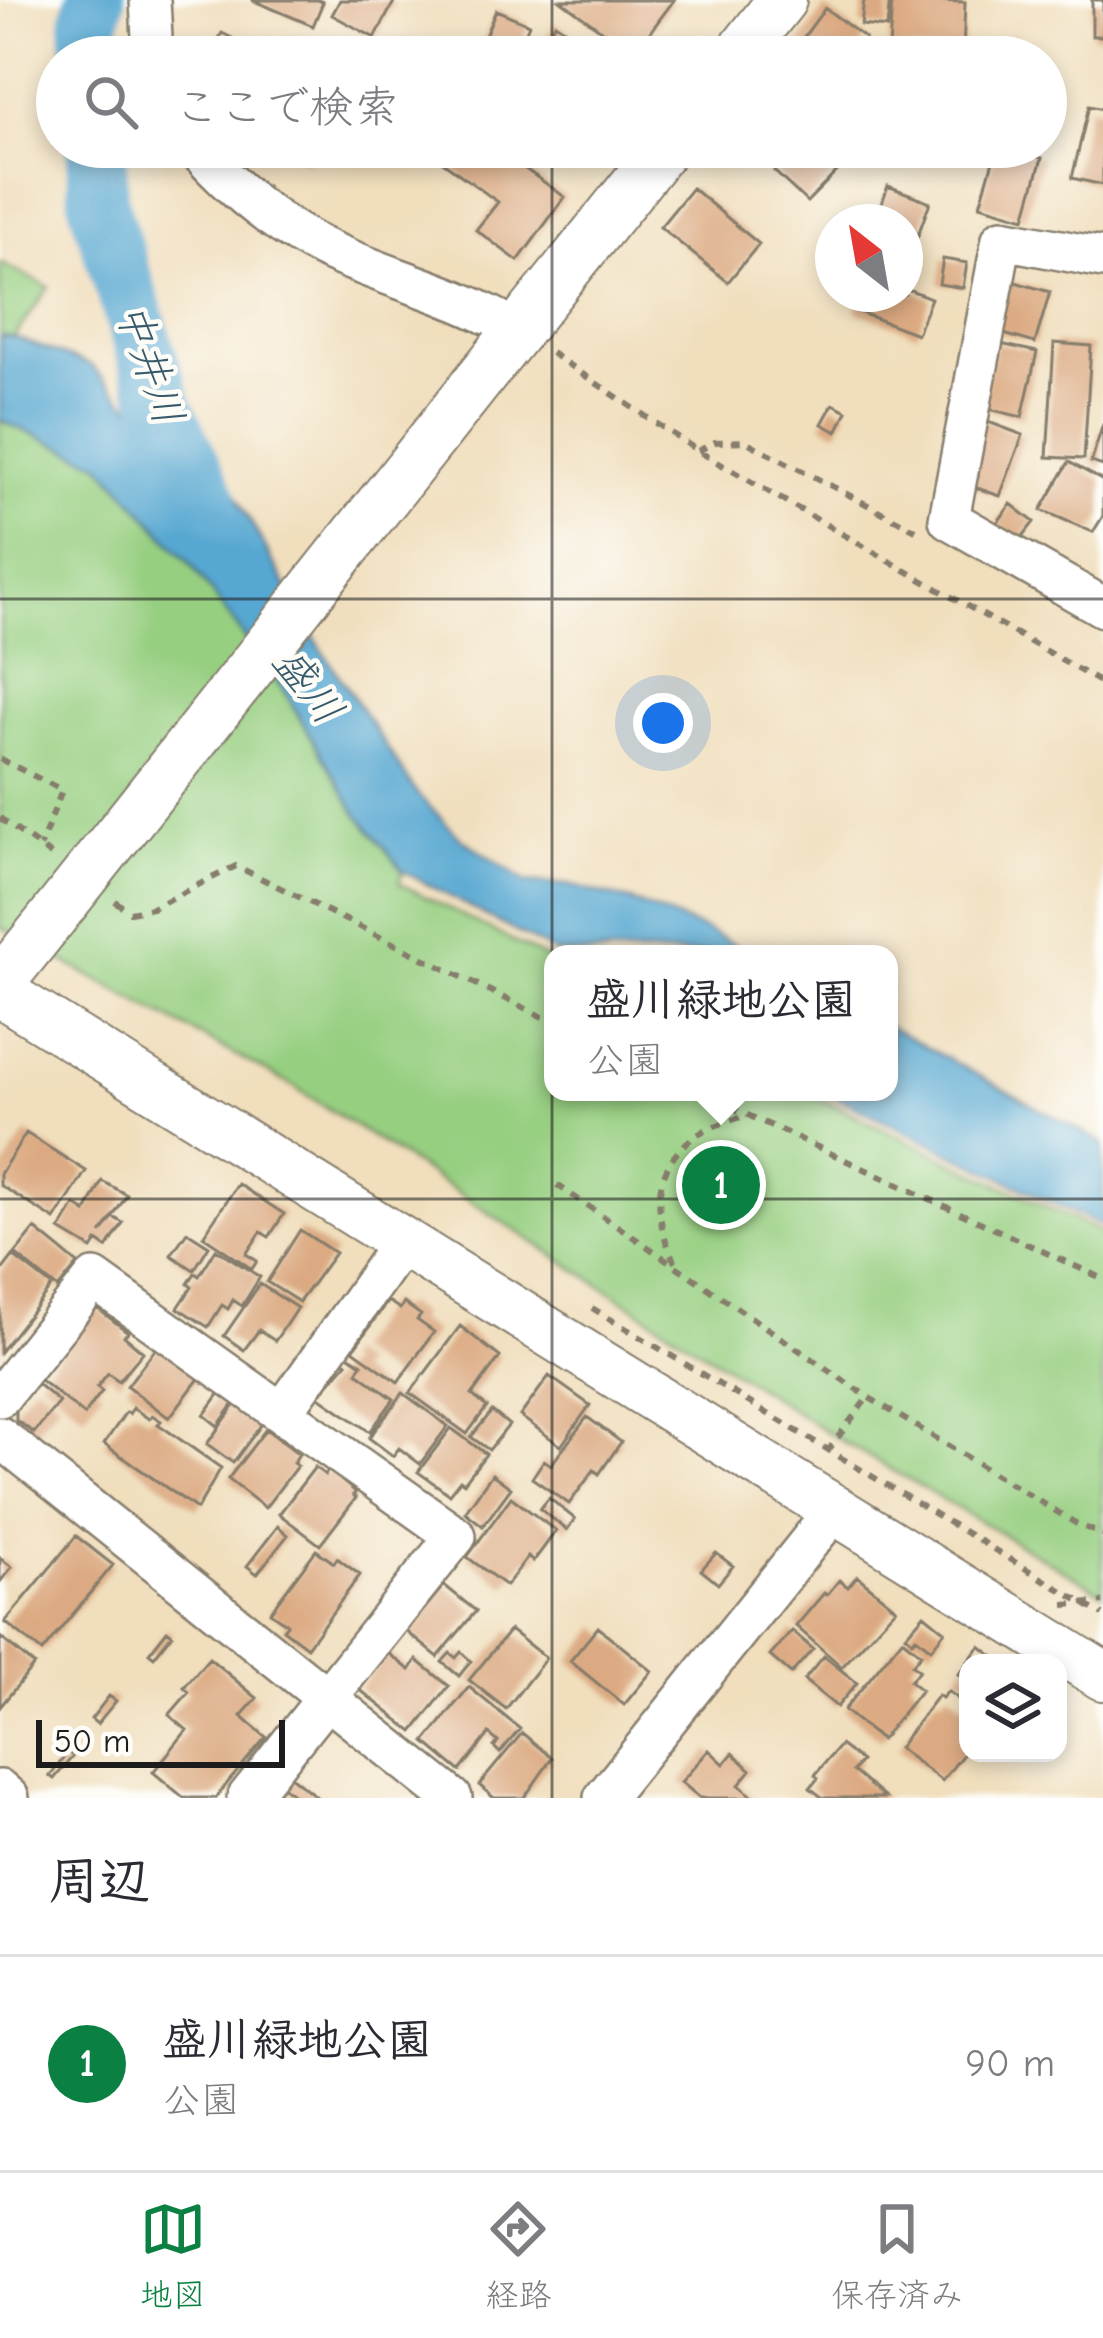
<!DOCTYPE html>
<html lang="ja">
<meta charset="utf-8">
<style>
body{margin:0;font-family:"Comic Neue","Klee One",sans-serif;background:#f7f7f7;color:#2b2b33}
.controls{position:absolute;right:36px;bottom:36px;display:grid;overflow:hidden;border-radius:24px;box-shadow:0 6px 18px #0003}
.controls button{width:108px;height:108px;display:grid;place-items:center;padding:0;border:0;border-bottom:3px solid #e1e1e2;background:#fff;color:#2b2b33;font:60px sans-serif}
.compass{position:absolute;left:815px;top:204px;width:108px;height:108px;border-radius:50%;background:#fff;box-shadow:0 6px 18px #0003;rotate:329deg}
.scale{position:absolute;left:36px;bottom:30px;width:249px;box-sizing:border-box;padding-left:12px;border:6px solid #1c1c1c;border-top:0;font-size:33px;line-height:42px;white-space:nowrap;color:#1c1c1c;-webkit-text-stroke:9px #fdfcf7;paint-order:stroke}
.you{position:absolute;left:663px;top:723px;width:42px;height:42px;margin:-30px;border:9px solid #fff;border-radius:50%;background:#1a73e8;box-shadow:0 0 0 18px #1a73e833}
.badge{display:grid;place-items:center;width:78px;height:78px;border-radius:50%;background:#0b8043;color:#fff;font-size:39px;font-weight:700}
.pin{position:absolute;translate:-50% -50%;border:6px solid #fff;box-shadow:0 3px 12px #0006}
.popup{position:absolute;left:544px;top:945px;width:354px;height:156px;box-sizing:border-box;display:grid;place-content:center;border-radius:24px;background:#fff;filter:drop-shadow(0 3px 9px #0005);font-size:39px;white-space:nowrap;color:#7c7c81}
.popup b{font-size:45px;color:#2b2b33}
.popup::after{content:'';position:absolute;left:50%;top:100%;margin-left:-24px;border:24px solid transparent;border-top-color:#fff}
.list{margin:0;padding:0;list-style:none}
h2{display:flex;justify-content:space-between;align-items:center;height:156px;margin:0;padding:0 48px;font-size:51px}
h2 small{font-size:39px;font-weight:400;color:#7c7c81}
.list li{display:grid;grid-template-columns:78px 1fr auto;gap:36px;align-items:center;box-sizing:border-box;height:216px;padding:0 48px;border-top:3px solid #e1e1e2}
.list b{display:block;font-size:45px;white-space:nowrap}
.list p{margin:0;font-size:39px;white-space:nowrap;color:#7c7c81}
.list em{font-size:39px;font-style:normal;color:#7c7c81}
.icon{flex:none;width:66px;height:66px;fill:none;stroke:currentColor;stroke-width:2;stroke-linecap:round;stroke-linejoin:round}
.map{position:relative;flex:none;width:1103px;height:1798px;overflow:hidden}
.search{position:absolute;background:#fff;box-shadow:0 6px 18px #0003;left:36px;right:36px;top:36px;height:132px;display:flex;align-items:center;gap:30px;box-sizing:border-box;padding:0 42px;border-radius:66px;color:#7c7c81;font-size:45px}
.sheet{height:372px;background:#fff}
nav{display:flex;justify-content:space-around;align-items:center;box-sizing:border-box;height:168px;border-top:3px solid #e1e1e2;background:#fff;font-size:33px;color:#7c7c81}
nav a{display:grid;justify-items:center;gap:6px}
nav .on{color:#0b8043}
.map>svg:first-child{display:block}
.green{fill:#97cf81;stroke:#5a764e;stroke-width:3}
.water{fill:#57a7d1;stroke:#3a6276;stroke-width:3}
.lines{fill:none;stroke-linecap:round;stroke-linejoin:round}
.river{stroke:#57a7d1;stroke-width:60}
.building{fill:#dcaa82}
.minor-casing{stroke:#867d6c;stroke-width:44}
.tertiary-casing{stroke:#867d6c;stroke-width:52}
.path{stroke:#867d6c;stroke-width:6;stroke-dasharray:9 9;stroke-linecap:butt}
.minor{stroke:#fff;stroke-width:39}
.tertiary{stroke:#fff;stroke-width:48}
.tertiary-bridge-casing{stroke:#867d6c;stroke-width:52;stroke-linecap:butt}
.tertiary-bridge{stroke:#fff;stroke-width:48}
.grid{fill:none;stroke:#1c1c1c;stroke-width:3;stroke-opacity:0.55}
.labels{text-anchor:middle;stroke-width:9;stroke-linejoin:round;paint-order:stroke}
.water-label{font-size:42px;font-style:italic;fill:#375b6d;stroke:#fdfcf7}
</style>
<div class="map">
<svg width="1103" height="1798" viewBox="0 0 1103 1798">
<rect width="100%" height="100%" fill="#fdfcf7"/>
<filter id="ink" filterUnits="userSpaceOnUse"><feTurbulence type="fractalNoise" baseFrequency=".00833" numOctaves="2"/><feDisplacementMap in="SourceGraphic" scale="24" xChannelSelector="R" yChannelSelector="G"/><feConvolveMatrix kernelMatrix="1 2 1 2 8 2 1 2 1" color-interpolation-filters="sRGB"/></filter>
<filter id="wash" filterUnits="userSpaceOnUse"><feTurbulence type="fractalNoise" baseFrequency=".004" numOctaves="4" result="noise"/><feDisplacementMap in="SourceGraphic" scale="48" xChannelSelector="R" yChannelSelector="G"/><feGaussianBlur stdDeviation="2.7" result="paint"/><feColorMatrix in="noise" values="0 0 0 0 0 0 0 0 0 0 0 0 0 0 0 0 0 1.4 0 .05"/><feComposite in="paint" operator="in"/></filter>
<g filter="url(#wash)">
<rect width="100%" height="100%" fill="#f0debc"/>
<path class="green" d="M0,263L49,287L14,337L0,336Z
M0,420L100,463L193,567L284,691L356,812L403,871L399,883L553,962V1092H807L1103,1234V1593L835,1437L293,1086L0,927Z"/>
<path class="water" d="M0,336L14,337L90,365L134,410L205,439L317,642L418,795L462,839L526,882L569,885L634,902L708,931L752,954H557L403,871L356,812L284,691L193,567L100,463L0,420Z
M889,1027L1103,1143V1227L826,1092H889Z"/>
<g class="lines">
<path class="river" d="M92,57L90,23L95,0
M97,147L98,203L163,407L207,499"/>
</g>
<g id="blocks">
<path class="building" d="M252,0H318L323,2L313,26Z
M340,0H395L375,38L332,15Z
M560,0H674L634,54Z
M864,0H890L887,28L861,25Z
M892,0L965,2L963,52L889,48Z
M1092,0H1103V36H1092Z
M825,8L865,38L851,57H789Z
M496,10L529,24L515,57H476Z
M555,23L606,57H533Z
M222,33L252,48L247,57H209Z
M1089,106L1103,109V185L1072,178Z
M282,147H315L306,162Z
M422,147H494L565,197L518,261L476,230L498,202Z
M797,147H861L807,202L774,171Z
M997,147L1042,158L1025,218L980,205Z
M888,186L930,202L909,260L905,258V222H875Z
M692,188L759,244L728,282L660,227Z
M943,259L967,263L963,288L939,284Z
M1008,280L1050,292L1035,343L993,331Z
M905,288L931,298L917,334L856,311L862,294H905Z
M996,343L1037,352L1022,417L980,407Z
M1054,343L1091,346L1084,459L1047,457Z
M833,404L847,411L837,432L822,424Z
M983,420L1023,435L1000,496L960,482Z
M1103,424V466L1091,462Z
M1069,462L1103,481V516L1093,532L1041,510Z
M1011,504L1034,522L1020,540L997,523Z
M26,1133L86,1171L55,1220L0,1185V1174Z
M102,1181L127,1195L101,1234L113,1217L123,1223L107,1248L97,1241L92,1249L60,1230L75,1205L86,1212Z
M238,1184L284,1214L269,1237L261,1232L246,1254L257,1261L252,1269L203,1236Z
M35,1229L78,1264L58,1289L15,1254Z
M300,1230L335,1253L299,1302L267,1282Z
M187,1232L209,1246L194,1270L171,1255Z
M216,1249L260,1277L242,1306L233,1300L228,1309L222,1305L208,1327L178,1308L192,1287L188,1284L195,1273L199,1276Z
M13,1256L52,1286L0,1352V1273Z
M260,1284L297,1308L275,1341L259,1330L244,1350L224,1336Z
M388,1301L400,1309L404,1303L421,1315L417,1320L434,1332L398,1382L353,1350Z
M97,1308L128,1332L124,1336L143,1352L119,1381L108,1373L97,1387L102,1391L84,1415L39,1379Z
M460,1326L500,1357L472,1395L487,1407L467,1434L410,1393Z
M158,1345L201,1376L169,1418L127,1386Z
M347,1354L362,1364L357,1372L394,1399L370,1432L318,1396L347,1363L343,1360Z
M549,1376L590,1405L561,1446L520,1416Z
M35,1382L59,1402L34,1433L16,1420V1407Z
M220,1393L234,1404L218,1426L204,1415Z
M403,1393L448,1426L420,1464L399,1448L393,1456L369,1438Z
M238,1401L264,1421L233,1463L207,1444Z
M133,1408L149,1419L152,1415L161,1421L158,1424L221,1468L197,1509L104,1444L126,1412L129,1414Z
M492,1411L509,1425L489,1450L471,1437Z
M587,1417L621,1442L599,1474L594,1470L569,1504L532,1478L544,1460L551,1465Z
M451,1428L486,1454L464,1483L460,1480L449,1494L418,1472Z
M266,1429L299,1454L293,1463L297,1466L265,1508L228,1479Z
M315,1467L325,1475L330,1468L344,1478L342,1481L356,1492L353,1495L356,1498L320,1545L279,1514Z
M492,1474L511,1488L483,1526L465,1512Z
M511,1497L556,1531L533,1562L528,1557L506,1586L467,1557Z
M549,1498L575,1519L567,1530L540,1509Z
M278,1526L288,1535L257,1574L247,1566Z
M76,1536L113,1565L42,1652L5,1622Z
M316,1550L334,1563L337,1558L360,1575L307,1647L283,1629L287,1624L270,1612Z
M716,1553L733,1566L718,1584L701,1570Z
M0,1558L12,1567L0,1582Z
M857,1576L896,1608L842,1667L796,1626L824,1593L827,1595L839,1580L848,1587Z
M444,1585L476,1611L438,1657L406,1631Z
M924,1614L945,1631L931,1649L916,1637L912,1641L906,1635Z
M598,1627L652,1671L624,1705L570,1661Z
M167,1630L172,1634L154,1657L149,1653Z
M510,1630L546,1658L506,1709L469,1680Z
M792,1631L813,1649L791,1674L770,1656Z
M0,1637L34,1665L0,1707Z
M902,1639L921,1654L912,1665L919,1670L910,1681L921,1690L881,1740L844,1710Z
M980,1646L1002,1663H968V1682L958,1674Z
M461,1652L471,1661L459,1676L442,1662L450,1653L456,1658Z
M388,1653L410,1670L417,1660L449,1686L413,1732L359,1689Z
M824,1656L857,1683L837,1707L804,1680Z
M209,1658L257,1698L241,1716L266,1737L215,1798H184L153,1772L187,1730L169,1715L189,1692L184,1687Z
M469,1687L520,1729L500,1753L494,1747L498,1742L489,1734L460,1771L425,1742Z
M948,1691L968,1707V1748L942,1781L898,1748L938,1695L942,1698Z
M109,1696L116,1701L97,1724L91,1719Z
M522,1733L552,1758L524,1798H494L479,1785Z
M840,1745L861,1761L853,1771L885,1798H823L810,1788L818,1778L815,1775Z
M709,1750L724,1764L733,1753L751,1770L739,1785L754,1798H700L681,1782Z
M68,1752L73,1756L54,1779L50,1776Z
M288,1774L318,1798H297L280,1784Z"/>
</g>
</g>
<g filter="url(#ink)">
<use href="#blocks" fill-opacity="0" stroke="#867d6c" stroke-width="3"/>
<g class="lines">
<g class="minor-casing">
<path id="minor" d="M150,0L153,57
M195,147C231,188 271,221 319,246C384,278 456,293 518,331
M1103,258L1002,239L949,519L1103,607
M0,1397L94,1279L282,1413L403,1241
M0,1437L452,1798
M0,1790L9,1798
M247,1798L456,1536L282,1413
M604,1798L834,1511"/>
</g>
<g class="tertiary-casing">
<path id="tertiary" d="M737,57L782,0
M504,348L665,147
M0,983L53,917
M0,992L1103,1676"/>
</g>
<path class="path" d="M551,353L698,451L1103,684
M698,451L715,442L745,441L916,530
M0,759L62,790L40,847
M0,818L51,855
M115,901L130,912L152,908L236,866L553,1022
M698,1092L1103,1279
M557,1185L868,1397L1077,1524L1103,1535
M675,1262C652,1216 650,1164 700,1133C713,1125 731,1121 746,1115
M592,1308L1103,1615
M827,1452L868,1397
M1064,1605L1103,1602"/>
<use href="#minor" class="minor"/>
<use href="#tertiary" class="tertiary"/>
<g class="tertiary-bridge-casing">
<path id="tertiary-bridge" d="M53,917L504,348"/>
</g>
<use href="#tertiary-bridge" class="tertiary-bridge"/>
</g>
</g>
<path class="grid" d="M552,0V57M552,147V1798M0,599H1103M0,1199H1103"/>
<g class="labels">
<g class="water-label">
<text transform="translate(151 363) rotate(71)" y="15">中井川</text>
<text transform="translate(309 685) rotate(52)" y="15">盛川</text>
</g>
</g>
</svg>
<div class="controls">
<button><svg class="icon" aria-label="layers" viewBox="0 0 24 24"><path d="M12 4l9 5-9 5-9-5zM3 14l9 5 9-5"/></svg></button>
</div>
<svg class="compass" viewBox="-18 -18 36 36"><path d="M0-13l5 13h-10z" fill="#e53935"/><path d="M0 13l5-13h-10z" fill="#7c7c81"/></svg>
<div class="scale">50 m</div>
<div class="you"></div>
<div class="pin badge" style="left:721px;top:1185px">1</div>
<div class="popup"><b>盛川緑地公園</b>公園</div>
<div class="search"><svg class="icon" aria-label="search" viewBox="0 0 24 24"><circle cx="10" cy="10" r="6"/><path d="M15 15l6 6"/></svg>ここで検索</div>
</div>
<section class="sheet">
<h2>周辺<small></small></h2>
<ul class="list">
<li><span class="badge">1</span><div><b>盛川緑地公園</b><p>公園</p></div><em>90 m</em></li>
</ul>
</section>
<nav>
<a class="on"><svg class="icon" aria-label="map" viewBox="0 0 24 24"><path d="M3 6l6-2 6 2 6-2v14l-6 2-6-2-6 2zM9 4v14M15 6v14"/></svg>地図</a>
<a><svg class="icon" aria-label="directions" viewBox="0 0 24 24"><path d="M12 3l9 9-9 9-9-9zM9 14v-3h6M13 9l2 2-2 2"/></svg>経路</a>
<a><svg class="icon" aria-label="saved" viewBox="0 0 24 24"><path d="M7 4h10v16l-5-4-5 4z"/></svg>保存済み</a>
</nav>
